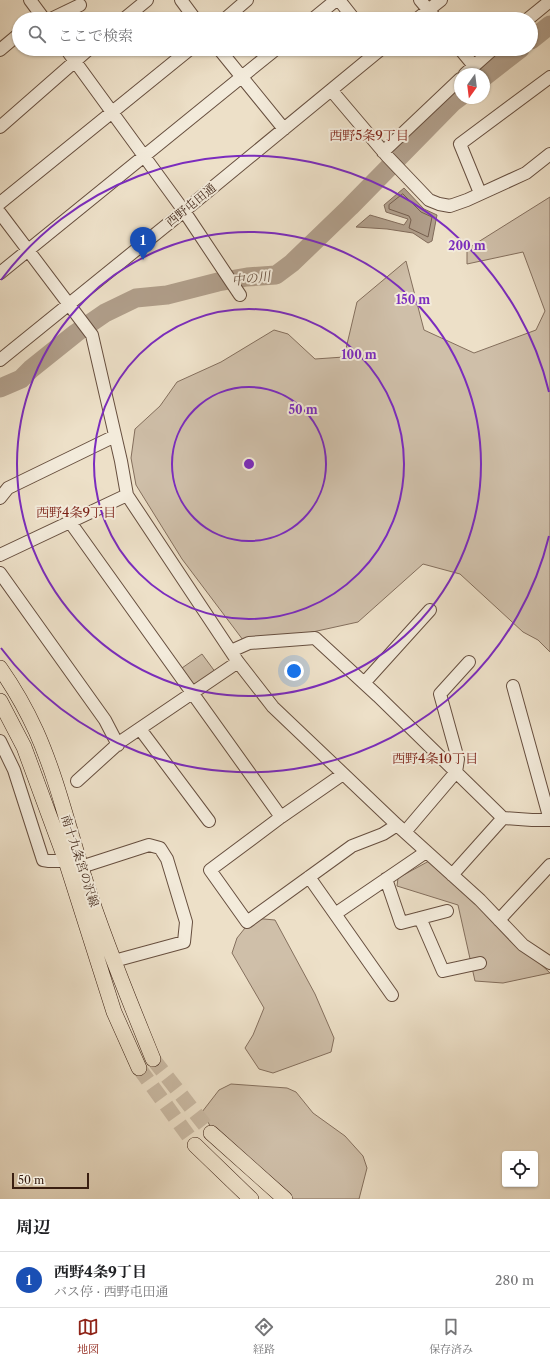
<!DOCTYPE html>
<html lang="ja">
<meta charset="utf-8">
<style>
body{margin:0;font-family:"Libre Caslon Text","Noto Serif JP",serif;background:#f6f6f6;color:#202124}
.controls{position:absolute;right:12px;bottom:12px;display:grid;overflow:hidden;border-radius:4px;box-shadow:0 1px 3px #0004}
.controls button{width:36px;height:36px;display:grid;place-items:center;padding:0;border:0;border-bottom:1px solid #e0e0e0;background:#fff;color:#202124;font:20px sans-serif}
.compass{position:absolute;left:454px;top:68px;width:36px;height:36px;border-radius:50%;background:#fff;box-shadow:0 1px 3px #0004;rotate:194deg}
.scale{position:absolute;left:12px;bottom:10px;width:77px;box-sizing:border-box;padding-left:4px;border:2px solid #3a1f11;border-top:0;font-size:11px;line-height:14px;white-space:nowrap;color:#3a1f11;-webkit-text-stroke:3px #f3ebdb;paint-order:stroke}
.you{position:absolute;left:294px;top:671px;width:14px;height:14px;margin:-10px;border:3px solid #fff;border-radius:50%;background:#1a73e8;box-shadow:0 0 0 6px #1a73e833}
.badge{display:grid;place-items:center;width:26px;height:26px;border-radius:50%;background:#8f2418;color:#fff;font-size:13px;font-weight:700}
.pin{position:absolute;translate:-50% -33px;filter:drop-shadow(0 1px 2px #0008)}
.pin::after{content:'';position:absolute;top:21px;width:14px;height:12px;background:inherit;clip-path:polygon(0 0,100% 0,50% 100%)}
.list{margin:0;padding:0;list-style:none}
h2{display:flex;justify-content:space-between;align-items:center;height:52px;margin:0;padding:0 16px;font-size:17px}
h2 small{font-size:13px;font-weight:400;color:#757577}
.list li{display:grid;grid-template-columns:26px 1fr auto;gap:12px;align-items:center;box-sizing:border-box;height:56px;padding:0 16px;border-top:1px solid #e0e0e0}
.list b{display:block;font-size:15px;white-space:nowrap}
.list p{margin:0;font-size:13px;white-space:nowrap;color:#757577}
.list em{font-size:13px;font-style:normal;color:#757577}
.icon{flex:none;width:22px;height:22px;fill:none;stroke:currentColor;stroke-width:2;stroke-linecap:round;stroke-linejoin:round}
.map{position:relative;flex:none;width:550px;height:1199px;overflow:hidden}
.search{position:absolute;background:#fff;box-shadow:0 1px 3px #0004;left:12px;right:12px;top:12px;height:44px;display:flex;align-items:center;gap:10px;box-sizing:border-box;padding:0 14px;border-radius:22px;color:#757577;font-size:15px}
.sheet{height:108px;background:#fff}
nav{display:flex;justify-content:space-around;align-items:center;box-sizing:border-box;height:56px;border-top:1px solid #e0e0e0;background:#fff;font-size:11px;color:#757577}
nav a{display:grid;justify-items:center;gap:2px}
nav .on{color:#8f2418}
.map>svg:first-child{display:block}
.green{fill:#cfbfa9;stroke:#846f5d}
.water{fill:#b09e8a;stroke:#816b5a}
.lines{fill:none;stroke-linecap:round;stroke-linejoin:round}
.shore{stroke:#755e4e;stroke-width:1}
.river{stroke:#b09e8a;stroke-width:19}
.major-tunnel{stroke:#c9b9a3;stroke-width:15;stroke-dasharray:15 8;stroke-linecap:butt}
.minor-casing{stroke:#674f3f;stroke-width:14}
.major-casing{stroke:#3a1f11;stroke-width:16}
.minor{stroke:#f3ebdb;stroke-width:12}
.major{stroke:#ede0c8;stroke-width:15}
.ring{fill:none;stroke:#7b2cbf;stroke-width:2}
.labels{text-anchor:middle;stroke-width:4;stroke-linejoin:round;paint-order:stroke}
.street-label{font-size:12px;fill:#3a1f11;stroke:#f3ebdb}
.neighbourhood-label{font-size:13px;fill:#7a1f14;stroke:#f3ebdb}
.water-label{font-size:13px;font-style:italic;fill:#634b3b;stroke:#f3ebdb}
.centre{fill:#7b2cbf;stroke:#f3ebdb;stroke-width:2}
.ring-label{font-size:12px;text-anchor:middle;font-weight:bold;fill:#7b2cbf;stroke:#f3ebdb;stroke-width:4;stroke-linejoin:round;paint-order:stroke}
</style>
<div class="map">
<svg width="550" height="1199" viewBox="0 0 550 1199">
<rect width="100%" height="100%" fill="#ede0c8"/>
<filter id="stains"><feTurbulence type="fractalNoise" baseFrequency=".005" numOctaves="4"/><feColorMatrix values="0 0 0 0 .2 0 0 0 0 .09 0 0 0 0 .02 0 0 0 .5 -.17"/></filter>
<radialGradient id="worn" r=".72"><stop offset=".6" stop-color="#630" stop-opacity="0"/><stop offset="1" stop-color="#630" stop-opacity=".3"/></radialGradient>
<path class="green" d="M550,197V652L538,640L523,632L460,574L423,564L358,622L308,633L243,640L182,559L136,485L131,458L135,429L160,406L177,382L221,362L274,330L288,334L315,359L344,357L357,302L406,261L424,330L474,353L536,330L545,311L523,252L467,264V249Z
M202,654L216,673L195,687L182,668Z
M429,861L451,879L550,973L503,983L475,981L458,905L397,886L398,878Z
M253,918L275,920L315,994L334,1038L331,1052L273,1073L259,1069L245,1048L253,1035L264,1008L232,953L237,938Z
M231,1084L287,1088L296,1092L313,1113L345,1136L363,1156L367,1168L359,1199H291L212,1129L202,1112L219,1090Z"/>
<path class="water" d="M404,188L424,209L437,215L432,241L428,243L413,233L387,229L356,227L370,215L404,225L408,219L386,212L384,205Z"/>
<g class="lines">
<path class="shore" d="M403,194L421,212L432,217L428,237L409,228L411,220L409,216L389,209V205Z"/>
<path class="river" d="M531,40L550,25
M484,77L520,49
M0,388L21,379L31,369L76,333L105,313L136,298L167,295L218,282L247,277L276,275L292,263L350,207L452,103L460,97"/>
<path class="major-tunnel" d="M153,1059L211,1133
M139,1068L195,1145"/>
<g class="minor-casing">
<path id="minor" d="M30,0L44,19
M181,0L195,19
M339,0L354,19
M420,0L436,19
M51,19L80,5
M124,19L147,0
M225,19L247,0
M313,19L336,0
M417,19L441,0
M528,19L550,1
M66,49L184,211L240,295
M219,49L284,129
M460,49L474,66
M0,50L19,34
M465,74L493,49
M331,90L387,156L429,200L439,204L450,206L467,200L526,173L550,154
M0,127L89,49
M383,152L460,79
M480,193L460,144L550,77
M0,203L190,49
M0,213L92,335L121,461L127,495L238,662L273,707L397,825L480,900L523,945L550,963
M0,273L276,49
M0,360L184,211L381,49
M0,498L8,488L115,436
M70,522L281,817
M0,555L127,495
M0,573L105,720L118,745
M231,651L249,643L315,638L378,696L503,818L532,820H550
M364,683L430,610
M513,686L550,820
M140,729L209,821
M0,741L14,770L43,860L49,861H66
M343,774L281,817L210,870L247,922L352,846L383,834L397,825
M77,781L120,742L238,662
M405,832L456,772L458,759L440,694L469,662
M81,867L149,845L160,848L167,859L186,922L184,942L114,961
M452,875L503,818
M309,877L392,995
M386,879L401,923L447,911
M335,914L426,852
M420,918L443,971L480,963
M499,920L550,865"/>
</g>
<g class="major-casing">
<path id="major" d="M0,668C14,688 26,709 36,731C58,780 70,835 87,886C106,945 130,1002 153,1059
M0,701L24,747L66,861L114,1012L139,1068
M211,1133L285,1199
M195,1145L251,1199"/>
</g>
<use href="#minor" class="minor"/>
<use href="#major" class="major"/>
</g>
<g class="ring">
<circle cx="249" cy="464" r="77"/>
<circle cx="249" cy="464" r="155"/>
<circle cx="249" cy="464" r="232"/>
<path d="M549 536A309 309 0 0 1 1 648M1 280A309 309 0 0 1 549 392"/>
</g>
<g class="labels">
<g class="street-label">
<text transform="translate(191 205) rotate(-39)" y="4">西野屯田通</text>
<text transform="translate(80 861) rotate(72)" y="4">南十九条宮の沢線</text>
</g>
<g class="neighbourhood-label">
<text x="369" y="140">西野5条9丁目</text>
<text x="76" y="517">西野4条9丁目</text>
<text x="435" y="763">西野4条10丁目</text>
</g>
<g class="water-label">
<text transform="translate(251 278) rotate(-7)" y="5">中の川</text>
</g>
</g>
<circle cx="249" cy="464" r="6" class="centre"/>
<g class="ring-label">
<text x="467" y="250">200 m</text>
<text x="413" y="304">150 m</text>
<text x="359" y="359">100 m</text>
<text x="303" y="414">50 m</text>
</g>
<rect width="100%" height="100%" filter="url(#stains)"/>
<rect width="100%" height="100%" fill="url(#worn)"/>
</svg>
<div class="controls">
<button><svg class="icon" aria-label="locate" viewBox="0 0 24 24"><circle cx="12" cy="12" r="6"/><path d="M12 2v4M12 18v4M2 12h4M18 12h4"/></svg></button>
</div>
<svg class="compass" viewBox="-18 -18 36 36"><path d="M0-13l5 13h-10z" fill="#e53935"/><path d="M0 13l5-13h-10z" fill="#757577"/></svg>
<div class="scale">50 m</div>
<div class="you"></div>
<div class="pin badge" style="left:143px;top:260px;background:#1a4fb4">1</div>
<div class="search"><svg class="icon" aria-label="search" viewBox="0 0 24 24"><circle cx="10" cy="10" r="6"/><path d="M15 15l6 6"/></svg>ここで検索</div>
</div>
<section class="sheet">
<h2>周辺<small></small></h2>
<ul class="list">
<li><span class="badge" style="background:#1a4fb4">1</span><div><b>西野4条9丁目</b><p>バス停 · 西野屯田通</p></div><em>280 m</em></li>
</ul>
</section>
<nav>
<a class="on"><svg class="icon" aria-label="map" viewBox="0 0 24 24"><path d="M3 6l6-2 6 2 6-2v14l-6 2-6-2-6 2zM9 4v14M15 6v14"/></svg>地図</a>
<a><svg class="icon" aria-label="directions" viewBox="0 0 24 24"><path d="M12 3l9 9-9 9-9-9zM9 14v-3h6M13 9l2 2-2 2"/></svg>経路</a>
<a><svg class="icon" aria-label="saved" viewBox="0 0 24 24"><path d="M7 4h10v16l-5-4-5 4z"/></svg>保存済み</a>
</nav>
